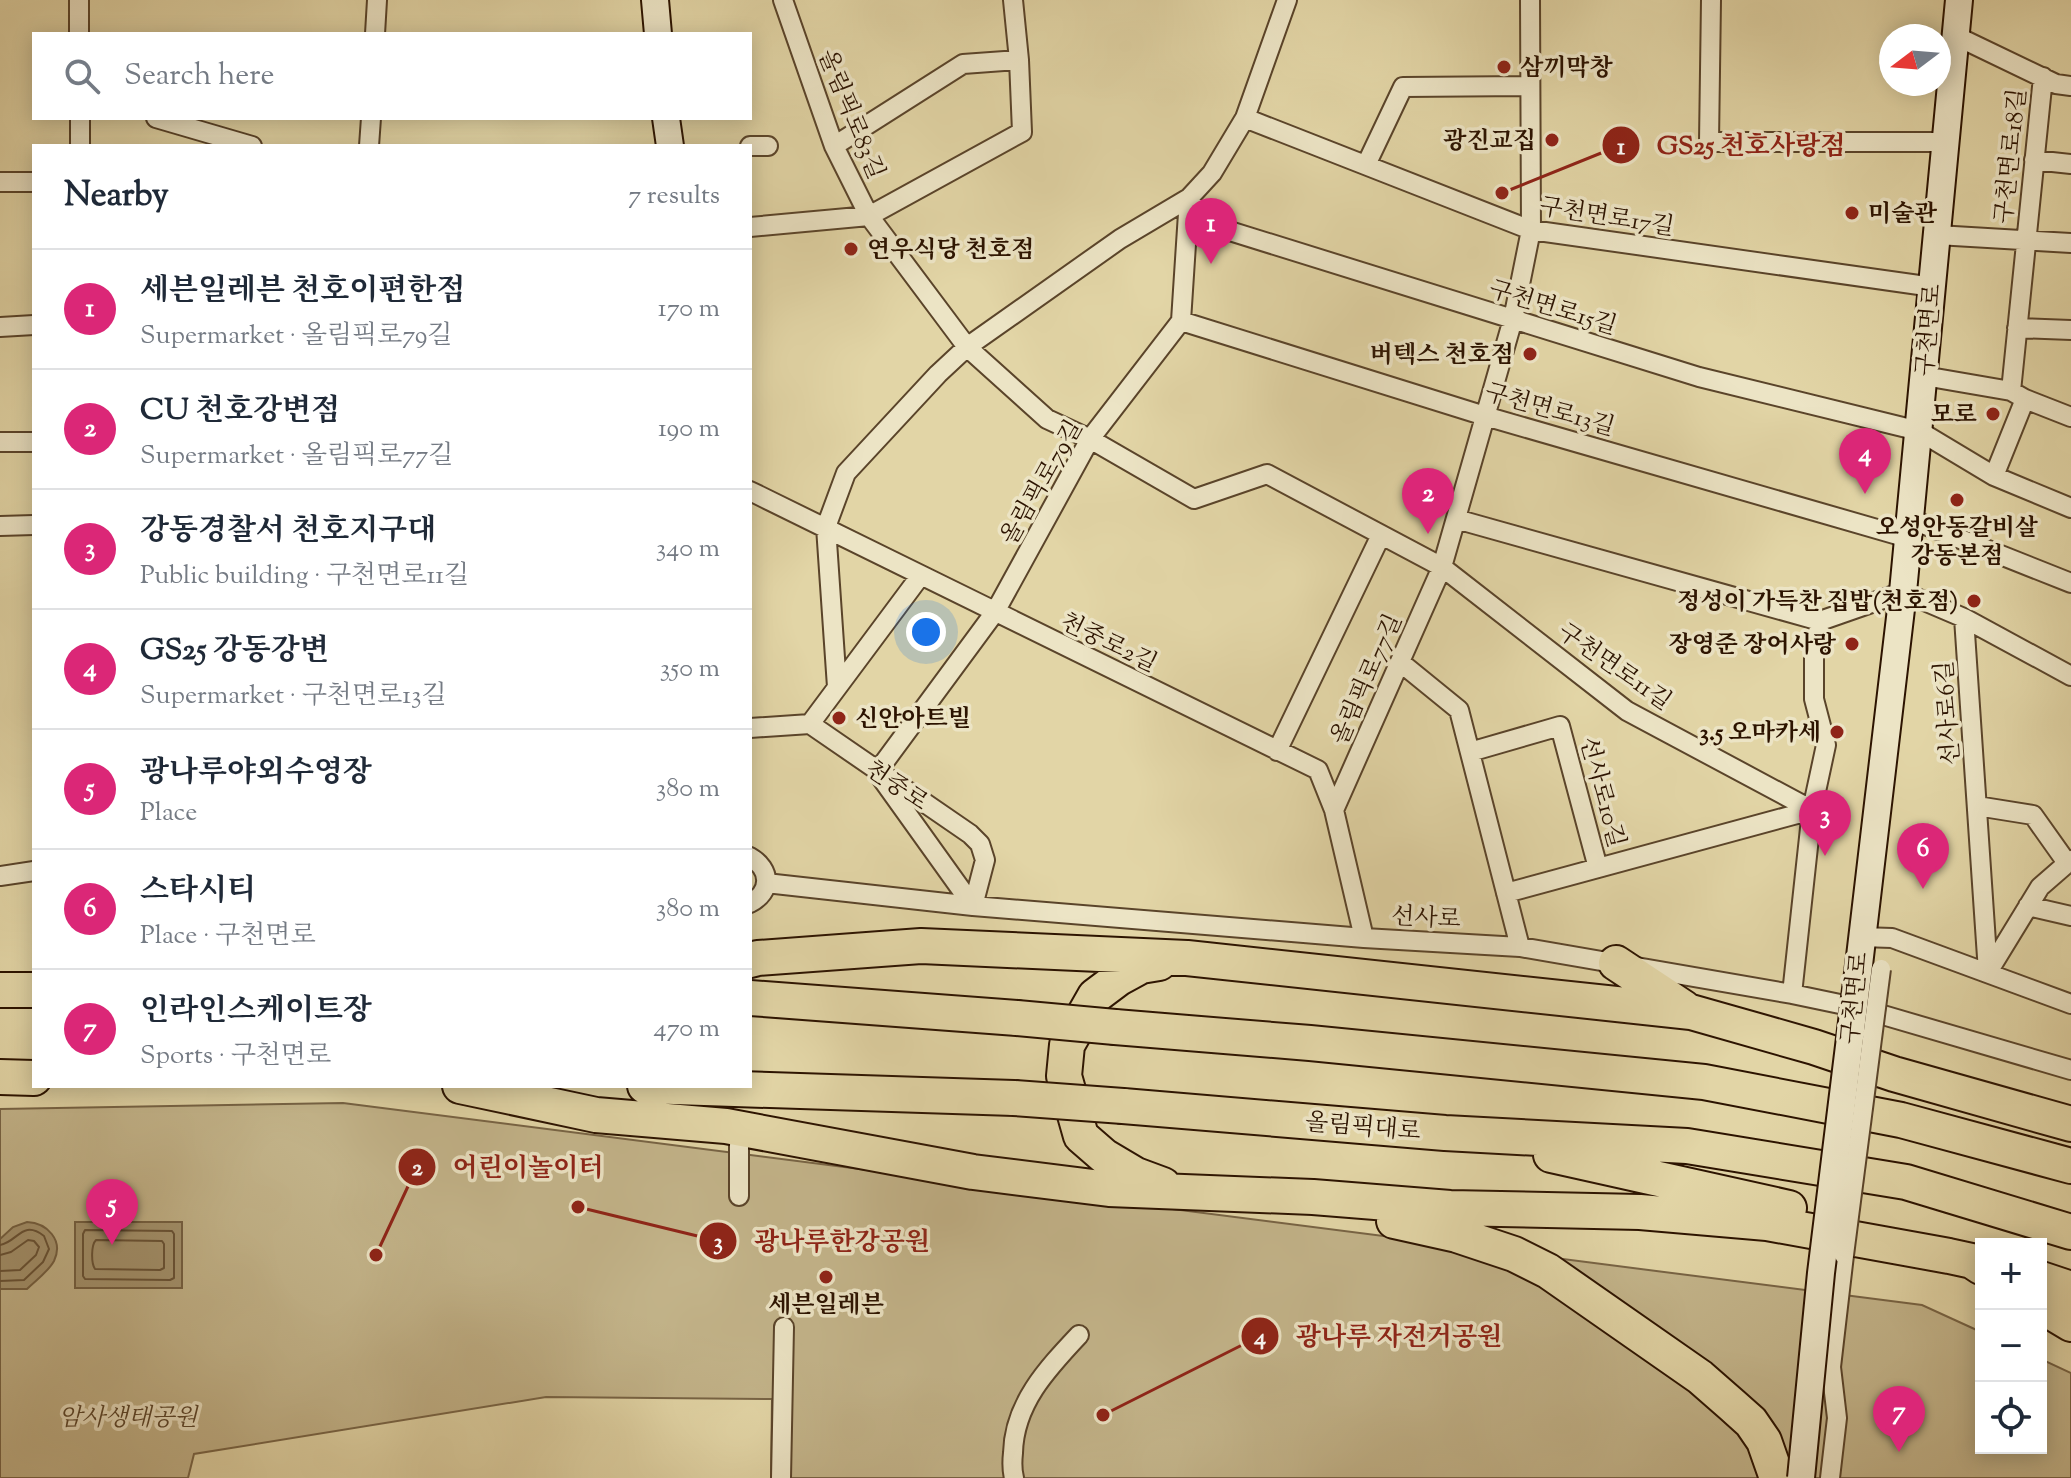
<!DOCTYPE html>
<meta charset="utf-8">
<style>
body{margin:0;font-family:"Sorts Mill Goudy","Noto Serif KR",serif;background:#f2f2f3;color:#1f2937}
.controls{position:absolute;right:24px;bottom:24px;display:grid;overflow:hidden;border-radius:0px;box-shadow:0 4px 20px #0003}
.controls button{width:72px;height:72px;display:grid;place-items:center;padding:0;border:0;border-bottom:2px solid #e0e1e3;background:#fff;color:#1f2937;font:40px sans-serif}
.compass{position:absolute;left:1879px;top:24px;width:72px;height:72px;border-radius:50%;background:#fff;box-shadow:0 4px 20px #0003;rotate:254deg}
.you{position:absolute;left:926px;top:632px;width:28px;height:28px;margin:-20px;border:6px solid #fff;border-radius:50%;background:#1a73e8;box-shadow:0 0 0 12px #1a73e833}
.badge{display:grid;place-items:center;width:52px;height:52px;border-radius:50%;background:#db2777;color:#fff;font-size:26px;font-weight:700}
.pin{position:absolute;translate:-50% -66px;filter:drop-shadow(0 2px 4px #0008)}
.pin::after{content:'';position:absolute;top:42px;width:28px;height:24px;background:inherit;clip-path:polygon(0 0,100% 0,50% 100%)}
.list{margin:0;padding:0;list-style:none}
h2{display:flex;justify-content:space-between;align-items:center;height:104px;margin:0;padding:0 32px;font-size:34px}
h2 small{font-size:26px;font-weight:400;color:#747a83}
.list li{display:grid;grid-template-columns:52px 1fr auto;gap:24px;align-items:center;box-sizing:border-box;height:120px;padding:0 32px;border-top:2px solid #e0e1e3}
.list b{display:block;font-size:30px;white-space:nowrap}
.list p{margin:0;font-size:26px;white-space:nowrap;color:#747a83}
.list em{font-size:26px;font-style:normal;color:#747a83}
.icon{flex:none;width:44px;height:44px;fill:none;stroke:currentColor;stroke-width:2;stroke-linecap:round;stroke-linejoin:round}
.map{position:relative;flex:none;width:2071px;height:1478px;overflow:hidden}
.search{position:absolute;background:#fff;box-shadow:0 4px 20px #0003;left:32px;top:32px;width:720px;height:88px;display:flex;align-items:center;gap:20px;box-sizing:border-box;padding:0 28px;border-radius:0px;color:#747a83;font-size:30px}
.panel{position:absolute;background:#fff;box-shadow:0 4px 20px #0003;left:32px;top:144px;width:720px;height:944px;border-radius:0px}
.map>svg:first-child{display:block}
.green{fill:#c3b48a;stroke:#786445;stroke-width:2}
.water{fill:#a4936e;stroke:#746042;stroke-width:2}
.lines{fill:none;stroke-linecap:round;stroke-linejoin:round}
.shore{stroke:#685337;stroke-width:2}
.street-casing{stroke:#5a442a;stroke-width:22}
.secondary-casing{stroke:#2c1300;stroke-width:30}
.highway-casing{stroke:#2c1300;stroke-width:38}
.street{stroke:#ece4c5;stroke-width:18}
.secondary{stroke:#ece4c5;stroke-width:26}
.highway{stroke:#e2d5a6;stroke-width:34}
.street-bridge-casing{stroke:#5a442a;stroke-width:22;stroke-linecap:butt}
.secondary-bridge-casing{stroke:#2c1300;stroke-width:30;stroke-linecap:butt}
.highway-bridge-casing{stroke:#2c1300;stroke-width:38;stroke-linecap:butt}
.street-bridge{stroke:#ece4c5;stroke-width:18}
.secondary-bridge{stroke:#ece4c5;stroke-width:26}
.highway-bridge{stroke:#e2d5a6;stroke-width:34}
.poi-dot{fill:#8f2418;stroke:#ece4c5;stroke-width:3}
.labels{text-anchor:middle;stroke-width:7;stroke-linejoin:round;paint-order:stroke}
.poi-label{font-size:24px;font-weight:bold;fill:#2c1300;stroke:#ece4c5;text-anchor:end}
.street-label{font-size:24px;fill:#2c1300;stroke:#ece4c5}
.park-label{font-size:24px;font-style:italic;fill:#594329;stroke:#ece4c5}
.leader{fill:none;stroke:#8f2418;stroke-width:3}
.callout-dot{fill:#8f2418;stroke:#ece4c5;stroke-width:3}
.mark-label{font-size:24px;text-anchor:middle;font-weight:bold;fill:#fff}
.callout-label{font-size:26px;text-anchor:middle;font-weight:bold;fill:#8f2418;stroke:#ece4c5;stroke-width:7;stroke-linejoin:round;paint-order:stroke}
</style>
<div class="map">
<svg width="2071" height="1478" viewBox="0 0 2071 1478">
<rect width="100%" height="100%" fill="#e2d5a6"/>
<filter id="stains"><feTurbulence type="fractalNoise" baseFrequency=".0025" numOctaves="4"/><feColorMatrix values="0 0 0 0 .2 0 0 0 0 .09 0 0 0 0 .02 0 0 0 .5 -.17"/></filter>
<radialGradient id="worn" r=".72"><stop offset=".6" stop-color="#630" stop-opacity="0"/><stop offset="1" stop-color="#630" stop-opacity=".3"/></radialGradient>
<path class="green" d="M343,1103L1922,1305L1981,1332V1448H2041V1359L2071,1373V1478H771L772,1399L546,1397L194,1454L188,1478H0V1109Z"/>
<path class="water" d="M27,1222C47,1223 64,1240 54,1261C48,1272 36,1280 27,1289H0V1239L13,1227Z
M75,1222H182V1288H75Z"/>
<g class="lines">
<path class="shore" d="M85,1230L172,1231L174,1234V1278L170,1280L85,1279L83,1276V1234Z
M96,1240L162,1241L164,1244V1268L160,1270L95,1269C91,1263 91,1245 96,1240Z
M0,1245C18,1242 22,1219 44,1236L49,1249L43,1262L24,1280L0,1281
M0,1255L11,1252L28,1240L34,1241L39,1247L36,1255L20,1270L0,1271"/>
<g class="street-casing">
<path id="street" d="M79,0V34
M783,0L834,146L869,216L967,347L1047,419L1090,439L1194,499L1267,474L1442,567L1627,711L1812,810
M1711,0L1709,142H1946
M375,34L377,0
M1956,36L2056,84L2071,86
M80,118V146
M156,118L252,146
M1245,118L1531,230L1933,287
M369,146L371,118
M750,146H768
M834,146L963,64L1019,60
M2034,160L2071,164
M1366,165L1403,87L1530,86
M0,182H34
M1189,198L1204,223L1699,377L1919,431L1994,476L2071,508
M750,227L869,216L1022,132L1019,60L1013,0
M1937,235L2071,243
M1181,321L1485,416L1908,538
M0,327L34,325
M2017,328L2071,330
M1924,376L2011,391L2025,399L2071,417
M2011,391L2043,77
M0,442H34
M1994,476L2025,399
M750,491L1318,770L1334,810L1364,938
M1456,519L1820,621
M1910,519L2071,583
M0,526L34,525
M1964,618L1988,972
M1400,662L1459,710L1520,947
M837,687L826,527L846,473L938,374L967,347L1120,239L1189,198L1212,173L1245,118L1287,0
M810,724L921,575
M750,728L810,724L970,834L980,844L985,860L973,906
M1277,751L1381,535
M1470,752L1560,726L1598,868
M1977,806L2033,815L2067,863
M1334,810L1442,567L1513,319L1531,230L1530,0
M750,857C771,869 772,892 750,903
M0,876L34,871
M766,883L973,906L1364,938L1520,947L1792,994L1859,1008L2071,1070
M1506,893L1812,810
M973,906L877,772L995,612L1090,439L1181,321L1189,198
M2028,906L2071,916
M1861,937L1892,938L2071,1004
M1988,972L2040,887L2071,860
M1792,994L1812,810L1826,745L1814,699V657L1820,621L1903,592L1964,618L2071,676
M739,1145V1196
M781,1478L784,1327
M1014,1478C1012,1470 1012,1462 1013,1453C1014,1404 1047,1369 1079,1335
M1830,1478L1837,1418L1831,1367L1844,1255"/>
</g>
<g class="secondary-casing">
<path id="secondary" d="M655,0L658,34
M666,118L670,146
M1859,965L1903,592L1959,0"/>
</g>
<g class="highway-casing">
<path id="highway" d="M750,960L758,958L921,946L1187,958L1691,1012L1814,1047L1894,1074L2071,1124
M1159,963L1141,966L1119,978L1095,996L1067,1045L1064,1076L1081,1136L1104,1156L1136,1175L1163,1185
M1616,963L1684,1008
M0,990H34
M750,998L1017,1018
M1115,1027L1310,1043L1704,1082L1901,1120L2071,1166
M0,1077L34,1078
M460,1086L596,1115L726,1126L973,1172L1109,1189L1313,1197L1450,1208L1640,1212L1767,1223L1949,1256L1972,1261L1981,1267
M645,1086L1014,1098
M1123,1106L1445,1133L1687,1146L1906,1182L2071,1232
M1551,1155L1789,1208
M1394,1221L1457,1235L1514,1254L1548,1271L1700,1377L1732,1405L1751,1422L1764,1441L1777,1478
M2041,1279L2071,1289
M2041,1306L2071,1324"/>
</g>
<use href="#street" class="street"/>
<use href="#secondary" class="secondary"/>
<use href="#highway" class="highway"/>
<g class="street-bridge-casing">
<path id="street-bridge" d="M1844,1255L1881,969"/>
</g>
<g class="secondary-bridge-casing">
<path id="secondary-bridge" d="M1801,1478L1821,1273L1859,965"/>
</g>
<g class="highway-bridge-casing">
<path id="highway-bridge" d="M1017,1018L1115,1027
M1014,1098L1123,1106"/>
</g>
<use href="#street-bridge" class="street-bridge"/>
<use href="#secondary-bridge" class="secondary-bridge"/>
<use href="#highway-bridge" class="highway-bridge"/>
</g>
<g class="poi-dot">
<circle cx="1504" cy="67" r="8"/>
<circle cx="1552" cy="140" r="8"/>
<circle cx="1852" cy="213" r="8"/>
<circle cx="851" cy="249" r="8"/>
<circle cx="1530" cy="354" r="8"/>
<circle cx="1993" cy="414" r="8"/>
<circle cx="1957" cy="500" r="8"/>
<circle cx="1974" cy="601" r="8"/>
<circle cx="1852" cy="644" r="8"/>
<circle cx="839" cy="718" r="8"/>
<circle cx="1837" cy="732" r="8"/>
<circle cx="826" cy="1277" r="8"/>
</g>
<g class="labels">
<g class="poi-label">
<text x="1520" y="75" text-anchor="start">삼끼막창</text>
<text x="1536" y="148">광진교집</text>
<text x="1868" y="221" text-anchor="start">미술관</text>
<text x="867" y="257" text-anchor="start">연우식당 천호점</text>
<text x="1514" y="362">버텍스 천호점</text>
<text x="1977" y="422">모로</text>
<text x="1957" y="535" text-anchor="middle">오성안동갈비살<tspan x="1957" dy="28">강동본점</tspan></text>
<text x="1958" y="609">정성이 가득찬 집밥(천호점)</text>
<text x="1836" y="652">장영준 장어사랑</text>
<text x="855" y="726" text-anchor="start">신안아트빌</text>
<text x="1821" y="740">3.5 오마카세</text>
<text x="826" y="1312" text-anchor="middle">세븐일레븐</text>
</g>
<g class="street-label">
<text transform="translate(852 114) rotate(68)" y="8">올림픽로83길</text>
<text transform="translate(2010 156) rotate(-84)" y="8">구천면로18길</text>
<text transform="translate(1607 216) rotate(9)" y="8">구천면로17길</text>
<text transform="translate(1553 307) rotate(17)" y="8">구천면로15길</text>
<text transform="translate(1928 330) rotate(-85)" y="8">구천면로</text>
<text transform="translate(1550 409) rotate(16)" y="8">구천면로13길</text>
<text transform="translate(1041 482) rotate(-60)" y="8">올림픽로79길</text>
<text transform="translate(1109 642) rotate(26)" y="8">천중로2길</text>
<text transform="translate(1615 666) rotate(35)" y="8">구천면로11길</text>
<text transform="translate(1366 679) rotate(-66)" y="8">올림픽로77길</text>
<text transform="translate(1947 713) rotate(-94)" y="8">선사로6길</text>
<text transform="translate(897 785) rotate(34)" y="8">천중로</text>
<text transform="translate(1603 792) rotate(75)" y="8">선사로10길</text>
<text transform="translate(1426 917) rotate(3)" y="8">선사로</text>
<text transform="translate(1854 998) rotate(-84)" y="8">구천면로</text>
<text transform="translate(1363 1126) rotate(5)" y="8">올림픽대로</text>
</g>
<g class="park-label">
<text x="128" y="1425">암사생태공원</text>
</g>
</g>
<path class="leader" d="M1502 193L1621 145M376 1255L417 1167M578 1207L718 1241M1103 1415L1260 1336"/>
<g class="callout-dot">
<circle cx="1502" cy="193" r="8"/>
<circle cx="376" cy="1255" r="8"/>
<circle cx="578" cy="1207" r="8"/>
<circle cx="1103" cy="1415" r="8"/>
<circle cx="1621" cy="145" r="20"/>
<circle cx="417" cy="1167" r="20"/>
<circle cx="718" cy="1241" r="20"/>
<circle cx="1260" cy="1336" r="20"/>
</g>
<g class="mark-label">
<text x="1621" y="154">1</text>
<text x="417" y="1175">2</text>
<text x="718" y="1249">3</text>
<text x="1260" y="1344">4</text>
</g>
<g class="callout-label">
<text x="1751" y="154">GS25 천호사랑점</text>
<text x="528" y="1176">어린이놀이터</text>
<text x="842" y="1250">광나루한강공원</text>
<text x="1399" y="1345">광나루 자전거공원</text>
</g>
<rect width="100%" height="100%" filter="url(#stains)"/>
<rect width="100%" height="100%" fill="url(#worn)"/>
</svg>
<div class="controls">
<button>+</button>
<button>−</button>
<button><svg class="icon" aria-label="locate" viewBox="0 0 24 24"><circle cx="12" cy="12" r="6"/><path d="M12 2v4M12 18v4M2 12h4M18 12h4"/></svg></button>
</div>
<svg class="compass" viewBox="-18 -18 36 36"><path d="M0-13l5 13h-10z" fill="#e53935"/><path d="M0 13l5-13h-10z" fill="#747a83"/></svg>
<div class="you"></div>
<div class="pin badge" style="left:1211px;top:264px">1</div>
<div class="pin badge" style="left:1428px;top:534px">2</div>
<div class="pin badge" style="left:1825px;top:856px">3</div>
<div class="pin badge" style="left:1865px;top:494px">4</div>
<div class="pin badge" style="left:112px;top:1245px">5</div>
<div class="pin badge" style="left:1923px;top:889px">6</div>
<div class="pin badge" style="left:1899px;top:1452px">7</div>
<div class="search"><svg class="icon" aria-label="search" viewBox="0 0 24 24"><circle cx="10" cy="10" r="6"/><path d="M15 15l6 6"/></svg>Search here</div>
<section class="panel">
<h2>Nearby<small>7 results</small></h2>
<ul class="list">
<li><span class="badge">1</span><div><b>세븐일레븐 천호이편한점</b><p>Supermarket · 올림픽로79길</p></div><em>170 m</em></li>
<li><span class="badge">2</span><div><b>CU 천호강변점</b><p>Supermarket · 올림픽로77길</p></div><em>190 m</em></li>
<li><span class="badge">3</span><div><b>강동경찰서 천호지구대</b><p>Public building · 구천면로11길</p></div><em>340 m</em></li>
<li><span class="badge">4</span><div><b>GS25 강동강변</b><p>Supermarket · 구천면로13길</p></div><em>350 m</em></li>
<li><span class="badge">5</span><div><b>광나루야외수영장</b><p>Place</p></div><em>380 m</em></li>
<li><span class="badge">6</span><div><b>스타시티</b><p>Place · 구천면로</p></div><em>380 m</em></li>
<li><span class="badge">7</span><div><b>인라인스케이트장</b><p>Sports · 구천면로</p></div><em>470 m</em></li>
</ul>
</section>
</div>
